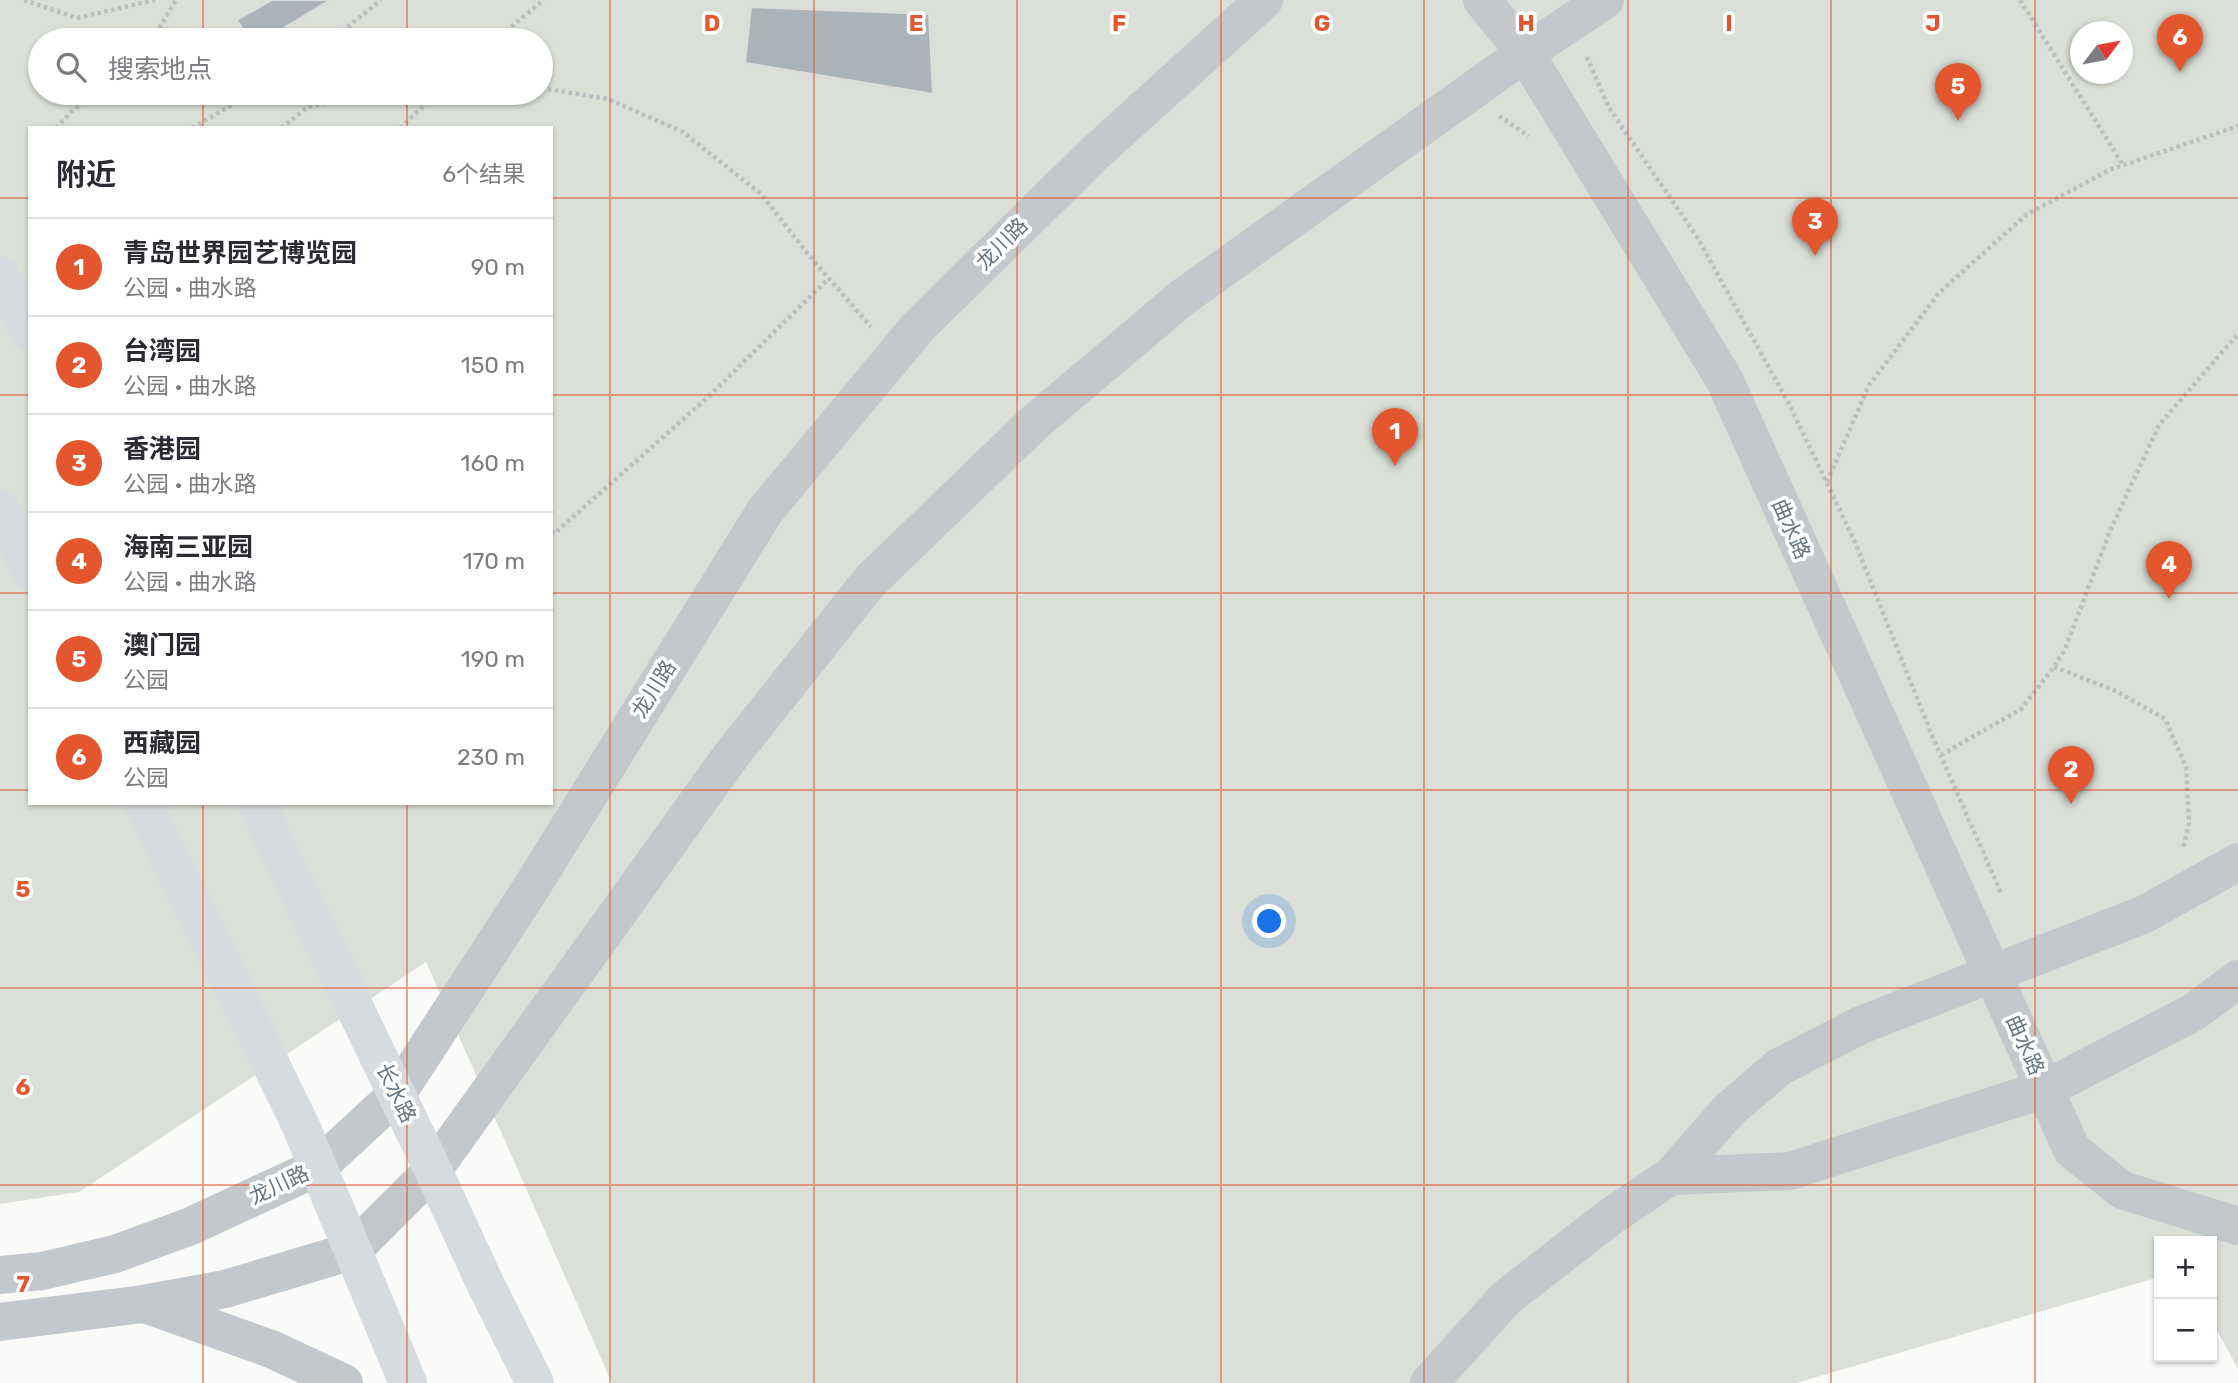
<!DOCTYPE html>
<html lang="zh">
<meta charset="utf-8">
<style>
body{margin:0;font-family:Rubik,"Noto Sans SC",sans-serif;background:#f7f7f7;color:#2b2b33}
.controls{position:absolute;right:21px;bottom:21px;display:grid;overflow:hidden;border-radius:0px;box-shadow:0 2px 5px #0004}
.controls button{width:63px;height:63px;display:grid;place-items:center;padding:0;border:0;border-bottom:2px solid #e1e1e2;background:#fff;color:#2b2b33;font:35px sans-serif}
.compass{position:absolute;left:2070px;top:21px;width:63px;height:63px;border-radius:50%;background:#fff;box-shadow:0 2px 5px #0004;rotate:58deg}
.you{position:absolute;left:1270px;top:922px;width:24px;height:24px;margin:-18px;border:5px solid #fff;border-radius:50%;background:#1a73e8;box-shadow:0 0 0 10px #1a73e833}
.badge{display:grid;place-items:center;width:46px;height:46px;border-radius:50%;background:#e4572e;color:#fff;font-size:23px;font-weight:700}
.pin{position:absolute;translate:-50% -58px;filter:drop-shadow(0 2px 4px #0008)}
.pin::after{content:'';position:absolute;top:37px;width:24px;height:21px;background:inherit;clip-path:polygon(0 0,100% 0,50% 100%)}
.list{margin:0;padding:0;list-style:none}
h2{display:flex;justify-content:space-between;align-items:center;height:91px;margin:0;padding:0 28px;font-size:30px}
h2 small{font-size:23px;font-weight:400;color:#7c7c81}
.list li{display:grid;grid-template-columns:46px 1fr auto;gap:21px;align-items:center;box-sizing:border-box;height:98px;padding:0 28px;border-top:2px solid #e1e1e2}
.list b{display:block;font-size:26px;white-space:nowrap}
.list p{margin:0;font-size:23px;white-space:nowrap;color:#7c7c81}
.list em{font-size:23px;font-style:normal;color:#7c7c81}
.icon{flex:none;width:38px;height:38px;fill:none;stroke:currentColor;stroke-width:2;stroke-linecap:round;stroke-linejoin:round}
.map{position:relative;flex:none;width:2238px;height:1383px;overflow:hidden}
.search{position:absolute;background:#fff;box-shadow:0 2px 5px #0004;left:28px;top:28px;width:525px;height:77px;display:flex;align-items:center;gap:18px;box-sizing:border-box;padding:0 24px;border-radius:38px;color:#7c7c81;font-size:26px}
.panel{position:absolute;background:#fff;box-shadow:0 2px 5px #0004;left:28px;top:126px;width:525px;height:679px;border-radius:0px}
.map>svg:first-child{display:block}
.green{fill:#dadfd7;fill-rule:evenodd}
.building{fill:#aab3b9;stroke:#dcdcda;stroke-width:2}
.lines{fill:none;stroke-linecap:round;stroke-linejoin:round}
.path{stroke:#bbbfc2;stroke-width:4.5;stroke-dasharray:3.5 3.5;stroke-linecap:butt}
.minor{stroke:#c3c8cc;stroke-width:38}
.major{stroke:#d6dbdf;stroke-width:38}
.grid{fill:none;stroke:#e4572e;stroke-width:2;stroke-opacity:0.55}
.labels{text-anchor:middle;stroke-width:7;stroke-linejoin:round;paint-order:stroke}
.street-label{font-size:21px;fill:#657683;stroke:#fff}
.grid-label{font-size:23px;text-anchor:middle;font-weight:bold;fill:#e4572e;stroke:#fff;stroke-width:7;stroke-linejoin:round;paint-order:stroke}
</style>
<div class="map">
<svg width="2238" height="1383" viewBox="0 0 2238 1383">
<rect width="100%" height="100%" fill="#fafaf8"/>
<path class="green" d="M0,0H2238V1369L2212,1321V1241H2159V1277L1796,1383H612L426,962L79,1192L0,1204ZM2080,32H2122V74H2080ZM40,40H541V93H40ZM30,128H551V803H30Z"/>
<path class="building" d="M272,0H330L264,40H250L237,20Z
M751,7L929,14L933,94L745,63Z"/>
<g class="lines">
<path class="path" d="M24,0L77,18L155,0
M2020,0L2123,165
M152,40L176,0
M331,40L381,0
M495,40L544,0
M1587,57L1609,108L1697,237L1789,404L1855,542L1930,731L2001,893
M541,88L608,99L683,132L761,194L807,253L871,327
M1499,116L1529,136
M56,128L72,111L97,93
M192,128L253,93
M281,128L308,107L377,93
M400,128L438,93
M1827,482L1869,385L1939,293L2026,215L2109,170L2238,126
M551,531L555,533L707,398L828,279
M2054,667L2114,690L2165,719L2186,767L2189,823L2183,849
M1941,755L2021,709L2054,667L2065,649L2110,531L2159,425L2238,334"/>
<path class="minor" d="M1482,0L1525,53L1724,379L2072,1150L2122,1190L2238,1226
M1671,1176L1790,1171L2045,1089L2194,1012L2238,979
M0,1275L42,1271L115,1254L191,1226L318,1167L397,1094L531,888L765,511L918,327L1095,153L1264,0
M145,1304L271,1349L344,1383
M0,1322L143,1304L225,1289L352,1251L433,1170L733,753L871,580L1034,423L1183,297L1525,53L1605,0
M1429,1383L1506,1298L1610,1217L1671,1176L1729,1110L1779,1067L1861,1025L2145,914L2238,862"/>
<path class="major" d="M0,275L30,333
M0,509L30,570
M143,803L300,1124L408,1383
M256,803L433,1170L483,1279L535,1383"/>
</g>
<path class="grid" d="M203,0V40M407,0V40M610,0V1383M814,0V1383M1017,0V1383M1221,0V1383M1424,0V1383M1628,0V1383M1831,0V1383M2035,0V1383M203,93V128M407,93V128M0,198H30M551,198H2238M0,395H30M551,395H2238M0,593H30M551,593H2238M0,790H30M551,790H2238M203,803V1383M407,803V1383M0,988H2238M0,1185H2238"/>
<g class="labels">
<g class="street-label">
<text transform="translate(1002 244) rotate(-45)" y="7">龙川路</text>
<text transform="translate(1791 529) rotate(66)" y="7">曲水路</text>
<text transform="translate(654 689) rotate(-58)" y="7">龙川路</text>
<text transform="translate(2025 1045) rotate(66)" y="7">曲水路</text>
<text transform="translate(396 1093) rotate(64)" y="7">长水路</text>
<text transform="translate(279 1185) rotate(-25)" y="7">龙川路</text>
</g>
</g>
<g class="grid-label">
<text x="712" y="31">D</text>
<text x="916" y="31">E</text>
<text x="1119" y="31">F</text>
<text x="1322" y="31">G</text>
<text x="1526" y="31">H</text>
<text x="1729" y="31">I</text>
<text x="1933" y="31">J</text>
<text x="23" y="897">5</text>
<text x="23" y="1095">6</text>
<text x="23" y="1292">7</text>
</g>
</svg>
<div class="controls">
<button>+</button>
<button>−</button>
</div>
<svg class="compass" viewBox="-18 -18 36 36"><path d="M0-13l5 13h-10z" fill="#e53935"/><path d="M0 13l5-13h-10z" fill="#7c7c81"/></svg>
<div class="you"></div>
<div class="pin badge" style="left:1395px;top:466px">1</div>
<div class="pin badge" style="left:2071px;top:804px">2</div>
<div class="pin badge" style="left:1815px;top:256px">3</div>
<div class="pin badge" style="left:2169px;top:599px">4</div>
<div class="pin badge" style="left:1958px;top:121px">5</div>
<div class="pin badge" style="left:2180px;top:72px">6</div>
<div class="search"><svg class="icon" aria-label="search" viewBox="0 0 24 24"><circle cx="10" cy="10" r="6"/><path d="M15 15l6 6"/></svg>搜索地点</div>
<section class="panel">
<h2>附近<small>6个结果</small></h2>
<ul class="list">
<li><span class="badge">1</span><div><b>青岛世界园艺博览园</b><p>公园 · 曲水路</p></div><em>90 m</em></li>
<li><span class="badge">2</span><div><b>台湾园</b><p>公园 · 曲水路</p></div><em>150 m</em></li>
<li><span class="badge">3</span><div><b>香港园</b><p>公园 · 曲水路</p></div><em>160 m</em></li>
<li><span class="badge">4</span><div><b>海南三亚园</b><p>公园 · 曲水路</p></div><em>170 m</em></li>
<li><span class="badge">5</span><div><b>澳门园</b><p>公园</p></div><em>190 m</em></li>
<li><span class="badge">6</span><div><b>西藏园</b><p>公园</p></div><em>230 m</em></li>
</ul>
</section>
</div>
